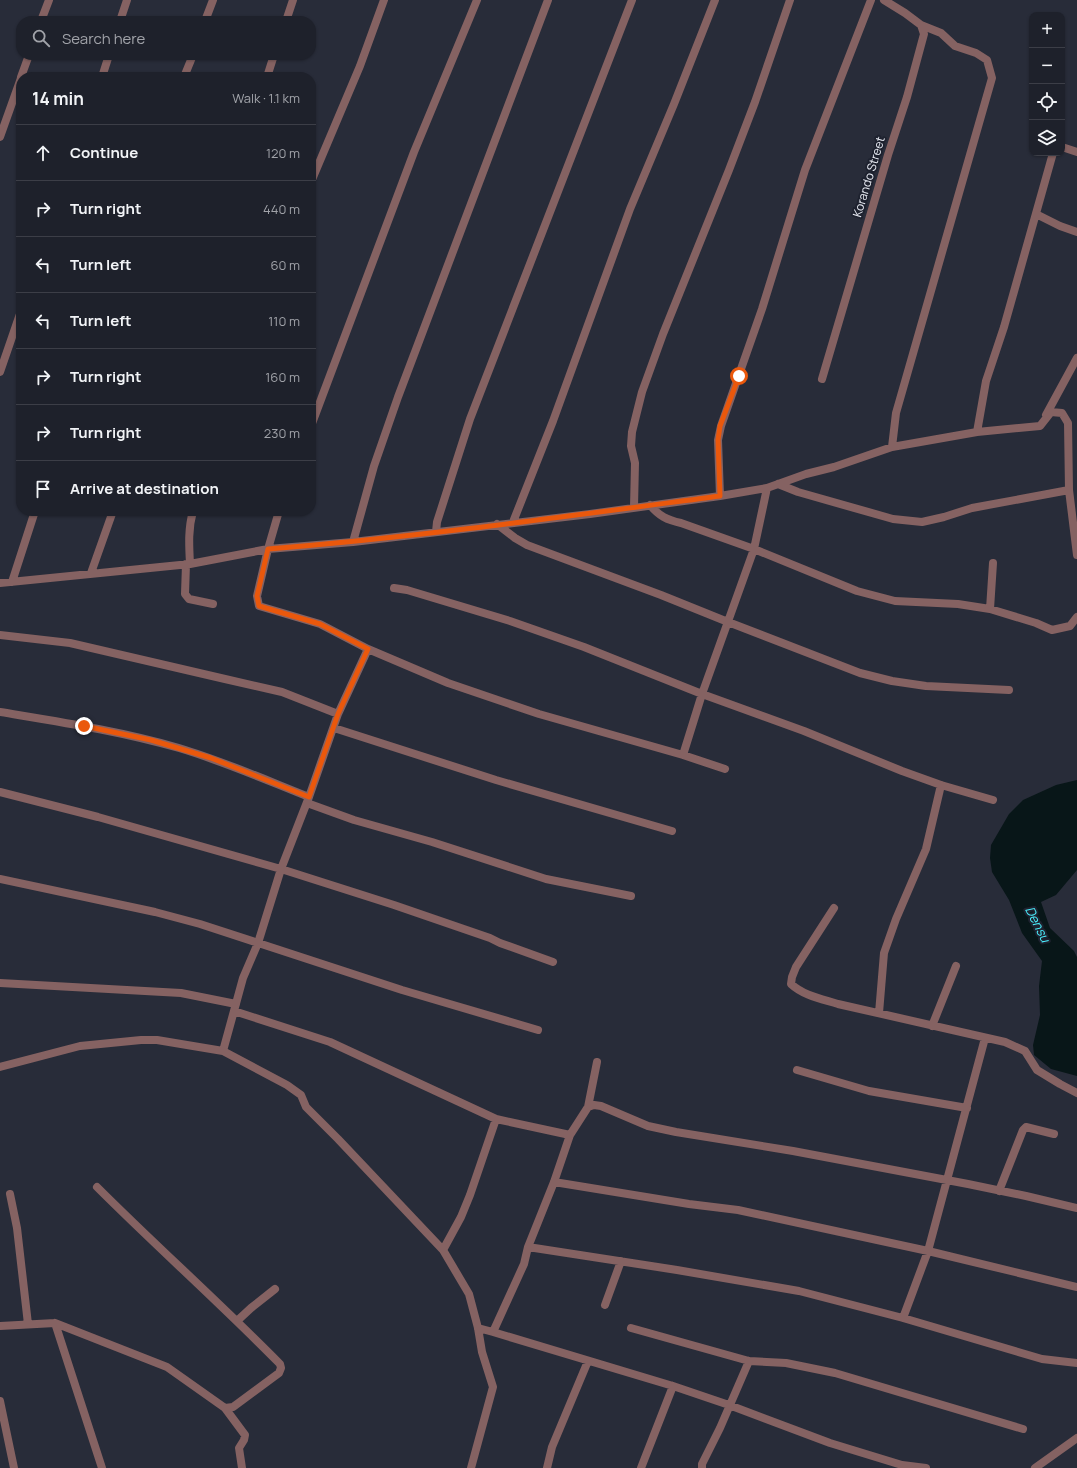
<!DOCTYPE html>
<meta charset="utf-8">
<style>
body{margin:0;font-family:Manrope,sans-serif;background:#262933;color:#f1f3f6}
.controls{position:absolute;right:12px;top:12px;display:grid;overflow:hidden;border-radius:8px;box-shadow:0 1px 3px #0004}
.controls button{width:36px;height:36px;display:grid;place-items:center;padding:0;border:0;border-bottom:1px solid #3c3e47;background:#1e212b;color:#f1f3f6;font:20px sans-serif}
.stop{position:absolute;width:12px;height:12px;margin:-9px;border:3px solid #ea580c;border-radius:50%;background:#fff}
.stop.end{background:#ea580c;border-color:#fff;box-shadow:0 1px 4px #0008}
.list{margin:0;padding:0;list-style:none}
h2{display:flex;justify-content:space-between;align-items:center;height:52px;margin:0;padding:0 16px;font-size:17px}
h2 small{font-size:13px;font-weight:400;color:#a1a3a9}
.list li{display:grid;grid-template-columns:26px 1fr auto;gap:12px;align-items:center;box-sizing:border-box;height:56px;padding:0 16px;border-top:1px solid #3c3e47}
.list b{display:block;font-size:15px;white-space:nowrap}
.list em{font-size:13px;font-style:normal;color:#a1a3a9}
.icon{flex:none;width:22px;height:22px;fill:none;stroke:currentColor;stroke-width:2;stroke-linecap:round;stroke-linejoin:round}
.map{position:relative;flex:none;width:1077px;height:1468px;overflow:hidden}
.search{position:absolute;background:#1e212b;box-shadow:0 1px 3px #0004;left:16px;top:16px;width:300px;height:44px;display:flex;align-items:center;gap:10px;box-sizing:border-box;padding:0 14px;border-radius:16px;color:#a1a3a9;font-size:15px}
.panel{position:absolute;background:#1e212b;box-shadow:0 1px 3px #0004;left:16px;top:72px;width:300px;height:444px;border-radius:16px}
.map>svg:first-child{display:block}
.water{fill:#081618}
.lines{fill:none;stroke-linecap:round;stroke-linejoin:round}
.street{stroke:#856262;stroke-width:8}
.route{stroke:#ea580c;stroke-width:5}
.labels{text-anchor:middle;stroke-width:4;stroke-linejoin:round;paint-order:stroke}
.street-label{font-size:12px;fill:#ebeef6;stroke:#1e222f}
.water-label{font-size:13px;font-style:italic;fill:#4aedfb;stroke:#1e222f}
</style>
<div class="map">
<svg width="1077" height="1468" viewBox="0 0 1077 1468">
<rect width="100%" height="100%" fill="#282c39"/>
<path class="water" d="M1077,780V870L1056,895L1041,902L1050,928L1074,951L1077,957V1076L1051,1069L1034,1055L1033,1045L1040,1015L1039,986L1042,961L1022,933L1009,900L992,872L990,858L991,845L1009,814L1023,800L1056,785Z"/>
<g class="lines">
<path class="street" d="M41,21L49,0
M120,21L127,0
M205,21L213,0
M286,21L293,0
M21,77L29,55
M102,77L109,55
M184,77L193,55
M267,77L274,55
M0,137L21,78
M1062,147L1077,152
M311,182L360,66L384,0
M1036,214L1060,226L1077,232
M0,372L21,311
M822,379L888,155L907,97L924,34L921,25L905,13L884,0
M1046,415L1077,358
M311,426L414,152L477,0
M977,432L986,381L1004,327L1053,153
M892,447L896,413L992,78L987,60L976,53L955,46L941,33L921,25
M778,484L798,492L893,519L922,522L944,517L972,508L1069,490
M720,496L718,440L721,426L762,309L805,170L871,0
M650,505C659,516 667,520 681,523L754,549L857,591L895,601L958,604L990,609L1036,623L1052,630L1070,626L1077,617
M634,507L635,463L631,446L632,432L642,392L663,334L729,170L755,102L790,0
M279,511L268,549L257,596L259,606L320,624L368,649L448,683L539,714L683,755L725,769
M513,522L553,421L630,209L674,104L715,0
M497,524L515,538L527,545L661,595L728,622L860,673L892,681L926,686L1009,690
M436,532L437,522L470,419L632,0
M353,542L374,466L398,397L548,0
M186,564L185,594L189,599L213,604
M190,564C189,545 188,529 193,511
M91,573L113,511
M12,582L35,511
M0,583L190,564L268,549L353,542L590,514L720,496L767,488L806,474L834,467L892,447L977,432L1040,426L1051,412L1062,413L1068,423L1069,490L1077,555
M394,588L407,590L510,621L584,647L702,694L804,731L902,771L941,785L993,800
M990,609L993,563
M0,635L70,643L225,679L282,692L338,714
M0,712C60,722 120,731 179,748C223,761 266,780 309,797
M334,728L496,780L672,831
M683,755L702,694L754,549L767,488
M0,792L98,817L281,869L394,905L490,938L500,943L553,962
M307,803L354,820L432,842L546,879L631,896
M0,879L155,912L200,924L402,990L538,1030
M834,908L796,967L792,977L791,984C804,996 822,999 838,1004L1005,1042L1025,1051L1037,1070L1060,1084L1077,1093
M0,983L181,993L236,1004
M234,1011L330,1042L496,1119L570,1135
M879,1013L884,953L896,919L926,849L941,785
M932,1026L956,966
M223,1051L287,1085L301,1095L306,1107L338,1139L443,1250L469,1294L478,1328L482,1352L493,1387L471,1468
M0,1067L80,1046L141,1040H157L223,1051L243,978L258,943L281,869L309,797L338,714L368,649
M797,1070L869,1091L967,1108
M588,1107L597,1062
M554,1182L689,1204L738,1210L928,1251L1077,1287
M999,1191L1023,1130L1026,1127L1054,1134
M10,1194L17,1228L28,1324
M528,1247L677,1270L799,1291L903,1318L1042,1359L1077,1363
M443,1250L461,1217L470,1195L496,1119
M605,1305L621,1261
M903,1318L928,1251L985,1038
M237,1321L251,1308L275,1289
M55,1323L167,1367L225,1408L233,1407L279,1373L281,1368L280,1364C220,1303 157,1247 97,1187
M0,1326L55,1323L102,1468
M478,1328L493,1332L524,1264L528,1247L554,1182L570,1135L588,1107L594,1105L601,1106L648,1126L676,1132L793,1151L968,1184L1026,1196L1077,1208
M631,1328L749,1361L786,1363L835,1373L1023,1429
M493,1332L673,1386L729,1405L830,1443L902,1465L926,1468
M0,1401L14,1468
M225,1408L245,1435L244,1440L239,1448L242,1468
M547,1468L552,1447L588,1361
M641,1468L673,1386
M702,1468V1464L720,1428L749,1361
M1035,1468L1077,1438"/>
</g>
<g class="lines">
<path class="route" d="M84,726L151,740L211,758L309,797L338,714L368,649L320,624L259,606L257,596L268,549C419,537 569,516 720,496L718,440L720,426L739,376"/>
</g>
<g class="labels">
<g class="street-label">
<text transform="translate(869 177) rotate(-73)" y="4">Korando Street</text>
</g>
<g class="water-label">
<text transform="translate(1038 924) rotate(63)" y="5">Densu</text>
</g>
</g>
</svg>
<div class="controls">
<button>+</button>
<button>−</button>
<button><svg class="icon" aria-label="locate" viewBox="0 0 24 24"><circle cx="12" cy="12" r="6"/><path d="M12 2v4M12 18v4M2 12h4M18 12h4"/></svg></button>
<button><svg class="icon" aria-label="layers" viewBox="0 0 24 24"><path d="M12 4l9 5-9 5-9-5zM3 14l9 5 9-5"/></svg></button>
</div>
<div class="stop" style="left:739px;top:376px"></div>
<div class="stop end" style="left:84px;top:726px"></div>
<div class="search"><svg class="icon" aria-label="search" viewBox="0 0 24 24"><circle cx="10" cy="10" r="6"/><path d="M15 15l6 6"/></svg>Search here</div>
<section class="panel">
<h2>14 min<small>Walk · 1.1 km</small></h2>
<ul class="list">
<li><svg class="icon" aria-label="ahead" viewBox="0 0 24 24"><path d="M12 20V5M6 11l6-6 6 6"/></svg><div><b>Continue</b></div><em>120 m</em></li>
<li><svg class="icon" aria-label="right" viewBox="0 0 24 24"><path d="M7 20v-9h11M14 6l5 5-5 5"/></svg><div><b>Turn right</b></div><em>440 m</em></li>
<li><svg class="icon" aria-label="left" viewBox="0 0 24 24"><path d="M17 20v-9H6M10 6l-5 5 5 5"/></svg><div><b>Turn left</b></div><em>60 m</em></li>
<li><svg class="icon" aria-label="left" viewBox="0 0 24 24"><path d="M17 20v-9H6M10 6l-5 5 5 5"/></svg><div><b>Turn left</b></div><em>110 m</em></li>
<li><svg class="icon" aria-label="right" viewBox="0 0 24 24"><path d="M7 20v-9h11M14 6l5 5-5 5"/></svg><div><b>Turn right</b></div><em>160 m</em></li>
<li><svg class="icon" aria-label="right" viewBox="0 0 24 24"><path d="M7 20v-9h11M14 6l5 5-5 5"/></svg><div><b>Turn right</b></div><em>230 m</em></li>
<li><svg class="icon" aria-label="arrive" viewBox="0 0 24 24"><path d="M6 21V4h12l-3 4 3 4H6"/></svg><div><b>Arrive at destination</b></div></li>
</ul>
</section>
</div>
